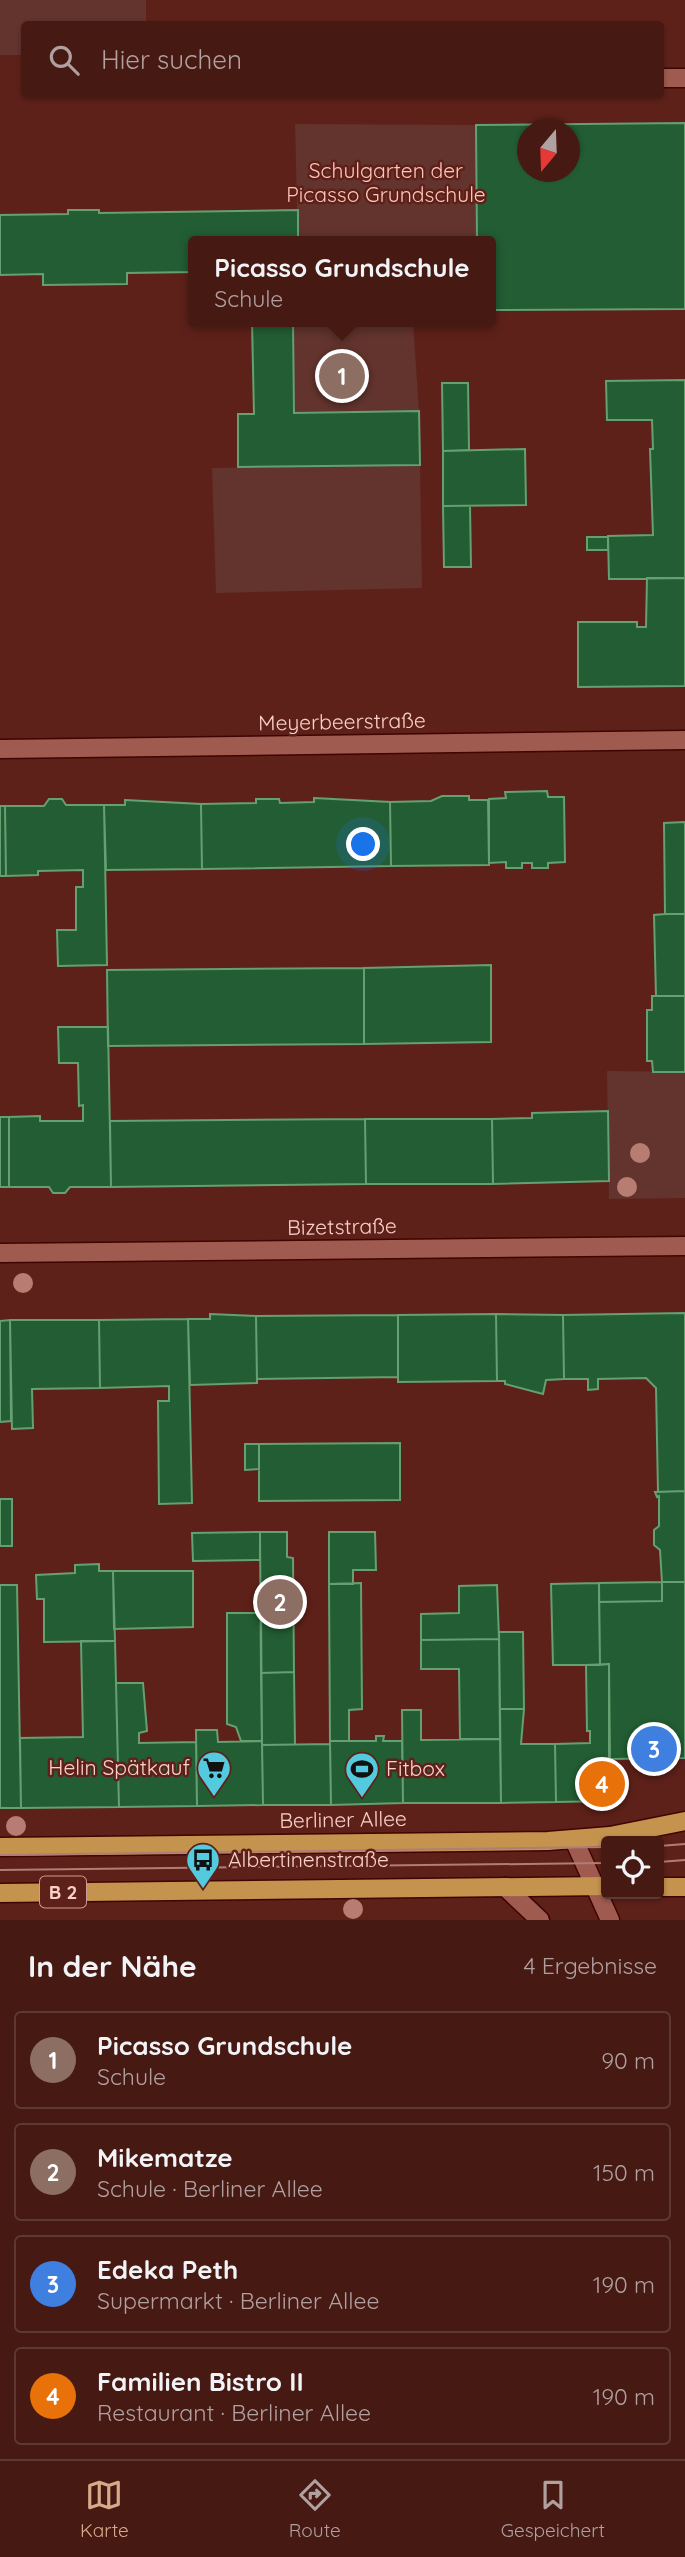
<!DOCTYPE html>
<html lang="de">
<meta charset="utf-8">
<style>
body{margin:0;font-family:Quicksand,sans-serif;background:#502621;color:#f1f3f6}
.controls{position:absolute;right:21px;bottom:21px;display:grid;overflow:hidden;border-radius:7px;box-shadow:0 2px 5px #0004}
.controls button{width:63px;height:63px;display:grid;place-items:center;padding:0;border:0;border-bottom:2px solid #5e3833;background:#461913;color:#f1f3f6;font:35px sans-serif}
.compass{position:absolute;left:517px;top:119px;width:63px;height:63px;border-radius:50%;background:#461913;box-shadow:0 2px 5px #0004;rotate:199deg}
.you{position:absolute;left:364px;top:845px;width:24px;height:24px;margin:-18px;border:5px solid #fff;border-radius:50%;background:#1a73e8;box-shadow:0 0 0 10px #1a73e833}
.badge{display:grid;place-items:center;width:46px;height:46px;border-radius:50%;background:#d6ab8b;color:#fff;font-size:23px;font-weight:700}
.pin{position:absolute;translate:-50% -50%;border:4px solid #fff;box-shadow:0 2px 7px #0006}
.popup{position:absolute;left:188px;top:236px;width:308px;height:91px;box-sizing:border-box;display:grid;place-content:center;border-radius:7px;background:#461913;filter:drop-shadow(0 2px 5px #0005);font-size:23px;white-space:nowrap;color:#b0a0a0}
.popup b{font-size:26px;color:#f1f3f6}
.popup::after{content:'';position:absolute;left:50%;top:100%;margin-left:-14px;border:14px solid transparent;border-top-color:#461913}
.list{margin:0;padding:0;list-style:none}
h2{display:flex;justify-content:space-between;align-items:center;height:91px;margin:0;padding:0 28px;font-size:30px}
h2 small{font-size:23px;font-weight:400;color:#b0a0a0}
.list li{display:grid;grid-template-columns:46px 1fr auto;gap:21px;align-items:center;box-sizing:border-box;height:98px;margin:0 14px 14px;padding:0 14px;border:2px solid #5e3833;border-radius:7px}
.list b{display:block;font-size:26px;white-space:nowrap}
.list p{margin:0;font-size:23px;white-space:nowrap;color:#b0a0a0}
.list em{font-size:23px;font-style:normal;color:#b0a0a0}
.icon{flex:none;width:38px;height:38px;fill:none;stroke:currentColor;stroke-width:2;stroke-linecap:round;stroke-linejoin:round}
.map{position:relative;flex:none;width:685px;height:1920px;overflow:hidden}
.search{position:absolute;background:#461913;box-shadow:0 2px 5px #0004;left:21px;right:21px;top:21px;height:77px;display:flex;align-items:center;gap:18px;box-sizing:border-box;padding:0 24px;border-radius:7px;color:#b0a0a0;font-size:26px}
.sheet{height:539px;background:#461913}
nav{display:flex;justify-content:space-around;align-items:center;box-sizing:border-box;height:98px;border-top:2px solid #5e3833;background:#461913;font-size:19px;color:#b0a0a0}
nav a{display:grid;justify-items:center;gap:4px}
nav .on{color:#d6ab8b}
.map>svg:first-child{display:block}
.green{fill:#62342d}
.building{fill:#235d33;stroke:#659f72;stroke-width:2;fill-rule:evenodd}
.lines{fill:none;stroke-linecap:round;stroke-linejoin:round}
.minor-casing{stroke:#400401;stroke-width:21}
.tertiary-casing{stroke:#400401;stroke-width:21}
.primary-casing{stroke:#400401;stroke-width:21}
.minor{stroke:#9f5b50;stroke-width:18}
.tertiary{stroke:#9f5b50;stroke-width:18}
.primary{stroke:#c4934e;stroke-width:18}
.tram{stroke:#b07e77;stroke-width:2}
.tree{fill:#b77c72}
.labels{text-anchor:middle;stroke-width:5;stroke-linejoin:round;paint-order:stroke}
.shield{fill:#5e2119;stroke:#ca9c95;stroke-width:2}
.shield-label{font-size:19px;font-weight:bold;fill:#f9d1ca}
.park-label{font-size:21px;fill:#ffc6bb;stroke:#5e2119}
.street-label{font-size:21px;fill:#f9d1ca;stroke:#5e2119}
.poi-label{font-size:21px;fill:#f9d1ca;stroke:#5e2119;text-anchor:start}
</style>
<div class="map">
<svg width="685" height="1920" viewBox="0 0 685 1920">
<rect width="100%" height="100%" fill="#5e2119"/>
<path class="green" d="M0,0H146V24H24V55H0Z
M295,124L476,125L477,241H298Z
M293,322H413L419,411L294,413Z
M420,465L422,588L216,593L212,468Z
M607,1071L685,1072V1198L609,1199Z"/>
<path class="building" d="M685,123V309L491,310V241H477L476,125ZM528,130H570V172H528Z
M68,210H99V213L298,210V241H193V272L127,273V284L43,285V274L0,275V215L68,214Z
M252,322H293L294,413L419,411L420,465L238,467V414H254Z
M685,380V578L609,579L608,536L653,535L650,449H653L652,420H607L606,381Z
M442,383H468L469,450L443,451Z
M525,449L526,505L443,506V451Z
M443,506H470L471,567H444Z
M587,537H608V550H587Z
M647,578H685V686L578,687V622H637V627H646Z
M547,791L548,797H564L565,862L548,863V868H532V863H522V868H506V862L489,863V799L506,798L505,792Z
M442,796H469V800H488L489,865L391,866L390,802L431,801Z
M314,798L390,802L391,866L202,869L201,804L256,803V799H279L280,803L314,802Z
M49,799H62L66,805H104L107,965L58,966L57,930H76V887H83V870L38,871V875L6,876L5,806H44Z
M125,800L201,804L202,869L106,870L104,805H125Z
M0,806H5L6,876H0Z
M685,822V914H665L664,823Z
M665,914H685V996H656L654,915Z
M491,965V1042L364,1044V968Z
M364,968V1044L108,1046L107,970Z
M652,996H685V1072H653L652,1061H647V1010H652Z
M58,1027H108L111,1187H70L65,1193H53L49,1187H9V1117L40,1116V1121H83V1105L79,1106L78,1063H59Z
M608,1111L609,1181L493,1184L492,1119L532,1118V1113Z
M0,1117H9V1187H0Z
M365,1119H492L493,1184H366Z
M365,1119L366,1184L111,1187L110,1121Z
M685,1313V1491L658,1492L656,1388L646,1378L598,1379V1389L588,1390V1379H564L563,1315Z
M210,1314L256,1316L257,1383L190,1385L188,1319H210Z
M496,1314L497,1381L398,1382V1315Z
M496,1314L563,1315L564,1379L546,1380L543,1394L505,1384V1381H497Z
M398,1315V1377L257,1379L256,1316Z
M188,1319L192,1503L159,1504L158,1401H169V1386L100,1388L99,1320Z
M10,1320H99L100,1388L32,1389L33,1428L12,1429Z
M10,1320L11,1421L0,1422V1321Z
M400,1443V1500L259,1501V1444Z
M245,1444H259V1469L245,1470Z
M685,1491V1582H662L660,1550L654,1545V1530L659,1526V1496L657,1497L655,1492Z
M0,1499H12V1546H0Z
M260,1532V1560L193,1561L192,1533Z
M260,1532H287V1557L293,1558L294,1672L261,1673Z
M329,1532H375L376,1570H353V1584H329Z
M99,1564V1571H113L115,1641L44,1642V1599H37L36,1575L75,1573V1565Z
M113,1571H193V1627L114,1629Z
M662,1582H685V1758L610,1759L609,1664L600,1665L599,1602L662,1601Z
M662,1582V1601L599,1602V1583Z
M361,1583L362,1709L349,1710V1741H330L329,1584Z
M599,1583L600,1665H553L551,1584Z
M0,1585H17L21,1808H0Z
M497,1585L499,1639L421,1640V1614L459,1613V1586Z
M227,1613H261L262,1741H241L236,1727L227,1724Z
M499,1632H523L524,1709H500Z
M499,1639L500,1739H460L459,1669H421V1640Z
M81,1641H115L119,1807L21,1808L20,1738L83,1737Z
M609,1664V1801L556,1802L555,1744L590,1743V1731H587L586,1665Z
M294,1672L295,1745H262L261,1673Z
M116,1683H143L147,1731L139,1733V1743L196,1742L197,1806L119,1807Z
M500,1709H524L521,1744H555L556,1802L501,1803Z
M402,1710H421V1740L500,1739L501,1803H403Z
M196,1730H217L218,1742L262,1741L263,1805L197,1806Z
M376,1736H384L383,1741H402L403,1803L331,1805L330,1741H376Z
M330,1744L331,1805H263L262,1745Z"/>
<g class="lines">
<g class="minor-casing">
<path id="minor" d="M660,78H685
M0,749L685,740
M0,1253L685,1246"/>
</g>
<g class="tertiary-casing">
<path id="tertiary" d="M574,1840L610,1920
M505,1887L540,1920"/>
</g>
<g class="primary-casing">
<path id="primary" d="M0,1847L548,1841L610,1836L685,1821
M659,1887H685
M0,1893L606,1886"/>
</g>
<use href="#minor" class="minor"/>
<use href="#tertiary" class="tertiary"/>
<use href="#primary" class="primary"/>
<path class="tram" d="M659,1846L685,1844
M0,1855L606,1847
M659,1862L685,1860
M0,1870L606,1863"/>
</g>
<g class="tree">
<circle cx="640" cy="1153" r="10"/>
<circle cx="627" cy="1187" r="10"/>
<circle cx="23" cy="1283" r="10"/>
<circle cx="16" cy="1826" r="10"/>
<circle cx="353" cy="1909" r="10"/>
</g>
<defs>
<g id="supermarket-pin" transform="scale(1.75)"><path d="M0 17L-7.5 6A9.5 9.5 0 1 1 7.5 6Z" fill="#54cade" stroke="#5e2119"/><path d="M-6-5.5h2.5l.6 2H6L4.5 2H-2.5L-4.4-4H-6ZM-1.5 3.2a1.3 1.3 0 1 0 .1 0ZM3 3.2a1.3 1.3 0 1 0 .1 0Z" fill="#111"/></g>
<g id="stadium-pin" transform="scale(1.75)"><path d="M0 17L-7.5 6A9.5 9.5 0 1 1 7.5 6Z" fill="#54cade" stroke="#5e2119"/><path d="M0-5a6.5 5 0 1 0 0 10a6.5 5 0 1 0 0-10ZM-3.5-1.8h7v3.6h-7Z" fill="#111"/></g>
<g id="bus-pin" transform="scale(1.75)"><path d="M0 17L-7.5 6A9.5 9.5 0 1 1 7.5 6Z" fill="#54cade" stroke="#5e2119"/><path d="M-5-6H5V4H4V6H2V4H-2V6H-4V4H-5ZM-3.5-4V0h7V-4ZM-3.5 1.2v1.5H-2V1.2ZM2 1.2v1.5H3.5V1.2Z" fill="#111"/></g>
</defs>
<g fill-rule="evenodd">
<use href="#supermarket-pin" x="214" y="1768"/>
<use href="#stadium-pin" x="362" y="1769"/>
<use href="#bus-pin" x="203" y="1860"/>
</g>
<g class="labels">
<rect class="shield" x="40" y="1876.5" width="46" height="31" rx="5"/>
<g class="shield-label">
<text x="63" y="1899">B 2</text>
</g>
<g class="park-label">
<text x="386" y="178">Schulgarten der<tspan x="386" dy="24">Picasso Grundschule</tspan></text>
</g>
<g class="street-label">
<text transform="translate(342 722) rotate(-1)" y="7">Meyerbeerstraße</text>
<text transform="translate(342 1227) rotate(-1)" y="7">Bizetstraße</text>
<text transform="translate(343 1820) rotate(-1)" y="7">Berliner Allee</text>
</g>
<g class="poi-label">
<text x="190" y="1775" text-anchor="end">Helin Spätkauf</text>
<text x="386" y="1776">Fitbox</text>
<text x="228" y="1867">Albertinenstraße</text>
</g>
</g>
</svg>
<div class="controls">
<button><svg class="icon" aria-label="locate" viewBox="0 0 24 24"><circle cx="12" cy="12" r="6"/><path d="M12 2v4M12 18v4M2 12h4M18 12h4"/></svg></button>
</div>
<svg class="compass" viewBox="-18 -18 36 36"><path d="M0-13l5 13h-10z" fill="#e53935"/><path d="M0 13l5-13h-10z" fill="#b0a0a0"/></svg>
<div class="you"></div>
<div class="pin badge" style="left:342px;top:376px;background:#8d6e63">1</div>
<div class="popup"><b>Picasso Grundschule</b>Schule</div>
<div class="pin badge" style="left:280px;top:1602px;background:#8d6e63">2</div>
<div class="pin badge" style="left:654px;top:1749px;background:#3f7fe0">3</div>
<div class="pin badge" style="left:602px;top:1784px;background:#e8710a">4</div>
<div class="search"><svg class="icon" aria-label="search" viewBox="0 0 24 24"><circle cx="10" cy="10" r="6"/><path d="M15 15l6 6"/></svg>Hier suchen</div>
</div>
<section class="sheet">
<h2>In der Nähe<small>4 Ergebnisse</small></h2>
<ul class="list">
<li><span class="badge" style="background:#8d6e63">1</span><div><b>Picasso Grundschule</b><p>Schule</p></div><em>90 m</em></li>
<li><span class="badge" style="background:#8d6e63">2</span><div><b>Mikematze</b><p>Schule · Berliner Allee</p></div><em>150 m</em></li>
<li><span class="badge" style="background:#3f7fe0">3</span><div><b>Edeka Peth</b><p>Supermarkt · Berliner Allee</p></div><em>190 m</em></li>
<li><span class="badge" style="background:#e8710a">4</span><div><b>Familien Bistro II</b><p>Restaurant · Berliner Allee</p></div><em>190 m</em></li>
</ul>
</section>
<nav>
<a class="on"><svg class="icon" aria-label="map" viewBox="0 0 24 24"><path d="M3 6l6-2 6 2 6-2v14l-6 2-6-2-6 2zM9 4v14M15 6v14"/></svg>Karte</a>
<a><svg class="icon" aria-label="directions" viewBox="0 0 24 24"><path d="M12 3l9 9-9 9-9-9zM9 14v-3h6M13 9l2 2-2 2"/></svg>Route</a>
<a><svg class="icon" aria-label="saved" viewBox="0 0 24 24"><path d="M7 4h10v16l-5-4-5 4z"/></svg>Gespeichert</a>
</nav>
